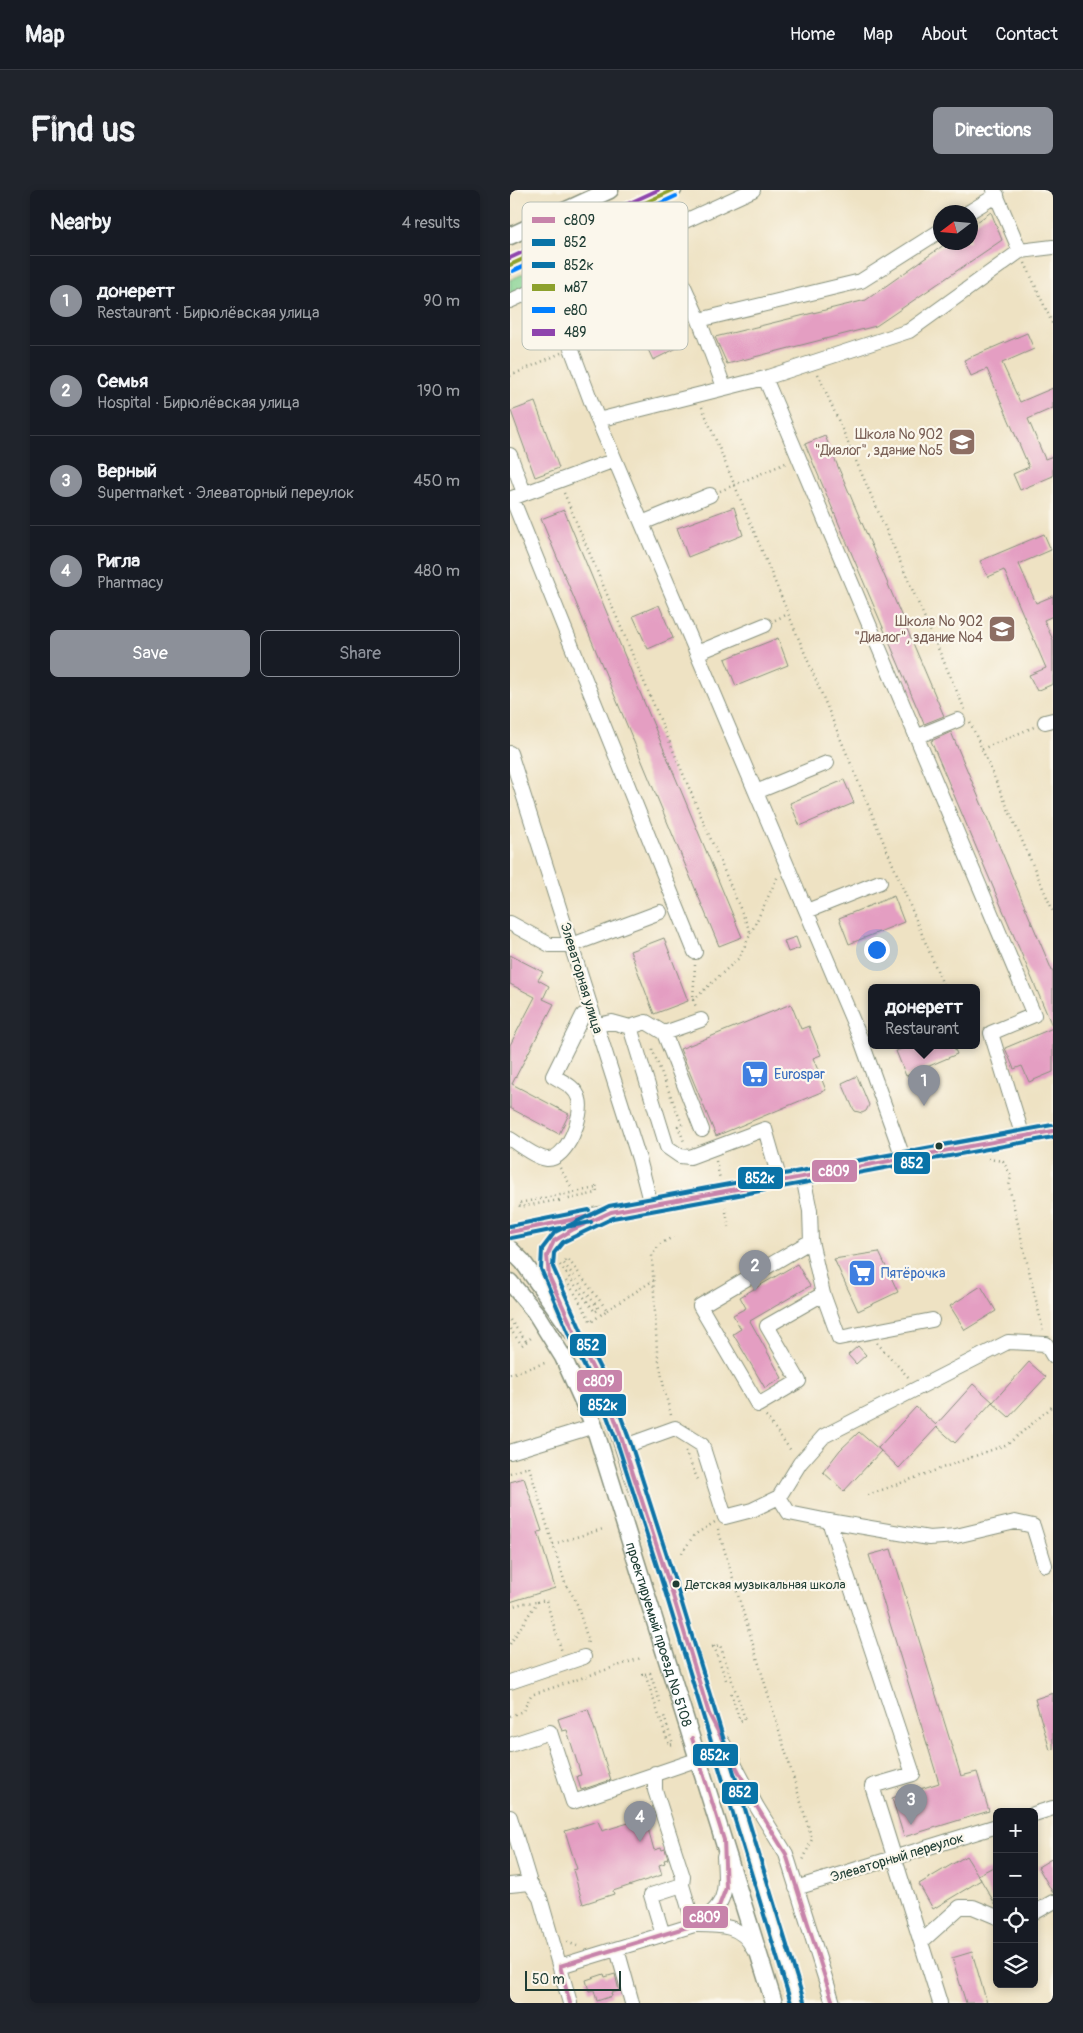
<!DOCTYPE html>
<meta charset="utf-8">
<style>
body{margin:0;font-family:Pangolin,sans-serif;background:#20242c;color:#f1f3f6}
.controls{position:absolute;right:15px;bottom:15px;display:grid;overflow:hidden;border-radius:8px;box-shadow:0 2px 8px #0003}
.controls button{width:45px;height:45px;display:grid;place-items:center;padding:0;border:0;border-bottom:1px solid #363941;background:#171b24;color:#f1f3f6;font:25px sans-serif}
.compass{position:absolute;left:423px;top:15px;width:45px;height:45px;border-radius:50%;background:#171b24;box-shadow:0 2px 8px #0003;rotate:254deg}
.scale{position:absolute;left:15px;bottom:12px;width:96px;box-sizing:border-box;padding-left:5px;border:2px solid #1f3d34;border-top:0;font-size:14px;line-height:18px;white-space:nowrap;color:#1f3d34;-webkit-text-stroke:4px #fbf7ec;paint-order:stroke}
.you{position:absolute;left:366px;top:759px;width:18px;height:18px;margin:-12px;border:4px solid #fff;border-radius:50%;background:#1a73e8;box-shadow:0 0 0 8px #1a73e833}
.badge{display:grid;place-items:center;width:32px;height:32px;border-radius:50%;background:#8c9099;color:#fff;font-size:16px;font-weight:700}
.pin{position:absolute;translate:-50% -41px;filter:drop-shadow(0 1px 2px #0008)}
.pin::after{content:'';position:absolute;top:26px;width:18px;height:15px;background:inherit;clip-path:polygon(0 0,100% 0,50% 100%)}
.popup{position:absolute;left:358px;top:794px;width:112px;height:65px;box-sizing:border-box;display:grid;place-content:center;border-radius:8px;background:#171b24;filter:drop-shadow(0 1px 4px #0005);font-size:16px;white-space:nowrap;color:#9ea1a6}
.popup b{font-size:19px;color:#f1f3f6}
.popup::after{content:'';position:absolute;left:50%;top:100%;margin-left:-10px;border:10px solid transparent;border-top-color:#171b24}
.list{margin:0;padding:0;list-style:none}
h2{display:flex;justify-content:space-between;align-items:center;height:65px;margin:0;padding:0 20px;font-size:21px}
h2 small{font-size:16px;font-weight:400;color:#9ea1a6}
.list li{display:grid;grid-template-columns:32px 1fr auto;gap:15px;align-items:center;box-sizing:border-box;height:90px;padding:0 20px;border-top:1px solid #363941}
.list b{display:block;font-size:19px;white-space:nowrap}
.list p{margin:0;font-size:16px;white-space:nowrap;color:#9ea1a6}
.list em{font-size:16px;font-style:normal;color:#9ea1a6}
.actions{display:flex;gap:10px;padding:15px 20px}
.actions a{flex:1;padding:11px 0;border:1px solid #8c9099;border-radius:8px;text-align:center;font-size:18px;color:#8c9099}
.actions .main{background:#8c9099;color:#fff}
.icon{flex:none;width:28px;height:28px;fill:none;stroke:currentColor;stroke-width:2;stroke-linecap:round;stroke-linejoin:round}
.map{position:relative;flex:none;width:543px;height:1813px;overflow:hidden;border-radius:8px}
header{display:flex;align-items:center;gap:30px;box-sizing:border-box;height:70px;padding:0 25px;background:#171b24;border-bottom:1px solid #363941}
header strong{font-size:24px}
nav{display:flex;gap:28px;margin-inline-start:auto;font-size:18px}
.intro{display:flex;align-items:center;justify-content:space-between;box-sizing:border-box;height:120px;padding:0 30px}
h1{margin:0;font-size:35px}
.button{padding:12px 22px;border-radius:8px;background:#8c9099;color:#fff;font-size:18px;font-weight:700}
main{display:flex;gap:30px;padding:0 30px}
aside{flex:1;background:#171b24;border-radius:8px;box-shadow:0 2px 8px #0003}
.map>svg:first-child{display:block}
.green{fill:#83d190;stroke:#518762}
.building{fill:#e49ec2}
.lines{fill:none;stroke-linecap:round;stroke-linejoin:round}
.minor-casing{stroke:#86907c;stroke-width:16}
.major-casing{stroke:#86907c;stroke-width:19}
.path{stroke:#86907c;stroke-width:2.5;stroke-dasharray:1 4;stroke-linecap:butt}
.minor{stroke:#fff;stroke-width:14}
.major{stroke:#fff;stroke-width:16}
.bus-1-casing{stroke:#fbf7ec;stroke-width:8}
.bus-2-casing{stroke:#fbf7ec;stroke-width:8}
.bus-3-casing{stroke:#fbf7ec;stroke-width:8}
.bus-4-casing{stroke:#fbf7ec;stroke-width:8}
.bus-5-casing{stroke:#fbf7ec;stroke-width:8}
.bus-6-casing{stroke:#fbf7ec;stroke-width:8}
.bus-1{stroke:#c783aa;stroke-width:4}
.bus-2{stroke:#0973a7;stroke-width:4}
.bus-3{stroke:#0973a7;stroke-width:4}
.bus-4{stroke:#8da12d;stroke-width:4}
.bus-5{stroke:#007ffe;stroke-width:4}
.bus-6{stroke:#8e44ad;stroke-width:4}
.bus-dot{fill:#1f3d34;stroke:#fbf7ec;stroke-width:2}
.labels{text-anchor:middle;stroke-width:4.5;stroke-linejoin:round;paint-order:stroke}
.bus-label{font-size:13px;fill:#1f3d34;stroke:#fbf7ec;text-anchor:start}
.education-label{font-size:14px;fill:#785e54;stroke:#fbf7ec;text-anchor:end}
.street-label{font-size:14px;fill:#1f3d34;stroke:#fbf7ec}
.shop-label{font-size:14px;fill:#366cbe;stroke:#fbf7ec;text-anchor:start}
.key{fill:#fbf7ec;stroke:#b9bfb5;stroke-width:1}
.key-label{font-size:14px;fill:#1f3d34}
.line-badge{stroke:#fbf7ec;stroke-width:2}
.badge-label{font-size:14px;text-anchor:middle;font-weight:bold;fill:#fff}
</style>
<header>
<strong>Map</strong>
<nav><a>Home</a><a>Map</a><a>About</a><a>Contact</a></nav>
</header>
<div class="intro"><h1>Find us</h1><a class="button">Directions</a></div>
<main>
<aside>
<h2>Nearby<small>4 results</small></h2>
<ul class="list">
<li><span class="badge">1</span><div><b>донеретт</b><p>Restaurant · Бирюлёвская улица</p></div><em>90 m</em></li>
<li><span class="badge">2</span><div><b>Семья</b><p>Hospital · Бирюлёвская улица</p></div><em>190 m</em></li>
<li><span class="badge">3</span><div><b>Верный</b><p>Supermarket · Элеваторный переулок</p></div><em>450 m</em></li>
<li><span class="badge">4</span><div><b>Ригла</b><p>Pharmacy</p></div><em>480 m</em></li>
</ul>
<div class="actions"><a class="main">Save</a><a>Share</a></div>
</aside>
<div class="map">
<svg width="543" height="1813" viewBox="0 0 543 1813">
<rect width="100%" height="100%" fill="#fbf7ec"/>
<filter id="ink" filterUnits="userSpaceOnUse"><feTurbulence type="fractalNoise" baseFrequency=".02" numOctaves="2"/><feDisplacementMap in="SourceGraphic" scale="10" xChannelSelector="R" yChannelSelector="G"/><feConvolveMatrix kernelMatrix="1 2 1 2 8 2 1 2 1" color-interpolation-filters="sRGB"/></filter>
<filter id="wash" filterUnits="userSpaceOnUse"><feTurbulence type="fractalNoise" baseFrequency=".0096" numOctaves="4" result="noise"/><feDisplacementMap in="SourceGraphic" scale="20" xChannelSelector="R" yChannelSelector="G"/><feGaussianBlur stdDeviation="1.12" result="paint"/><feColorMatrix in="noise" values="0 0 0 0 0 0 0 0 0 0 0 0 0 0 0 0 0 1.4 0 .05"/><feComposite in="paint" operator="in"/></filter>
<g filter="url(#wash)">
<rect width="100%" height="100%" fill="#eee2c3"/>
<path class="green" d="M17,82L23,95L0,105V90Z"/>
<g id="blocks">
<path class="building" d="M481,22L492,50L366,136L217,174L205,147L356,110L438,52H460V37Z
M139,96L169,157L143,170L114,108Z
M517,143L524,159L492,173L510,212L543,198V218L518,229L535,269L543,266V286L510,300L503,284L519,277L477,179L461,186L454,170Z
M25,212L49,278L25,287L1,221Z
M315,246L434,526L414,534L295,254Z
M224,317L233,345L178,367L167,338Z
M54,320L232,747L209,756L31,329Z
M534,344L541,360L509,374L526,413L543,406V426L534,430L543,450V494L527,501L519,485L536,478L494,380L478,387L470,371Z
M149,415L163,448L138,459L123,426Z
M268,448L278,475L226,496L215,469Z
M441,542L543,783V882L519,892L512,876L504,879L495,858L543,838L421,551Z
M334,590L344,613L290,636L280,613Z
M384,706L394,732L339,754L329,728Z
M286,747L290,758L278,762L274,751Z
M154,748L178,811L144,824L120,761Z
M0,765L33,782L28,790L39,796L33,809L44,814L2,894L59,924L49,944L0,918V855L25,807L0,794Z
M281,814L291,839L299,836L311,865L303,868L316,900L206,946L170,859Z
M402,855H443L447,864L396,886L386,861Z
M347,886L359,915L356,921L352,923L345,921L343,918L332,893Z
M369,1062L388,1102L348,1121L324,1069Z
M287,1074L300,1096L240,1131L272,1188L255,1198L223,1144L231,1139L223,1125L236,1118L230,1107Z
M471,1096L486,1121L455,1140L440,1116Z
M348,1156L356,1165L346,1174L338,1165Z
M519,1172L536,1187L499,1227L482,1212L445,1253L427,1237L389,1278L368,1258L406,1217L426,1235L463,1194L483,1212Z
M349,1242L371,1261L334,1301L313,1282L330,1260Z
M14,1288L32,1341L28,1342L45,1398L0,1412V1292Z
M381,1359L451,1586L467,1582L479,1621L394,1647L382,1608L429,1593L359,1365Z
M543,1503V1559L540,1560L525,1509Z
M78,1519L101,1590L71,1600L67,1586L71,1585L57,1540L52,1541L48,1529Z
M135,1628L144,1660L151,1658L152,1660L155,1659L158,1669L154,1670L155,1673L149,1675L152,1685L103,1701L104,1704L73,1714L63,1680L67,1679L55,1641L88,1631L92,1641Z
M456,1666L471,1690L423,1719L409,1694Z
M543,1668V1703L528,1677Z
M487,1675V1717L468,1685Z
M462,1762L477,1813H456L442,1768Z
M94,1784L95,1787L105,1784L109,1801L101,1803L102,1806L87,1811L84,1800L79,1801L76,1790Z"/>
</g>
</g>
<g filter="url(#ink)">
<use href="#blocks" fill-opacity="0" stroke="#86907c" stroke-width="1"/>
<g class="lines">
<g class="minor-casing">
<path id="minor" d="M484,0L510,61
M459,22L487,5
M172,92L189,130
M37,94L88,230L351,850L394,970
M0,111L243,0
M255,188L524,825L481,843L513,947
M214,197L189,130L351,91L430,41
M88,230L255,188L399,141L510,61L543,57
M0,265L14,303
M105,270L2,308L185,762
M132,333L200,305
M187,463L255,435
M535,532L543,530
M406,547L448,530
M0,563L129,969L141,1015
M246,602L317,573
M297,721L370,692
M0,733L40,755H62L150,722
M87,835L102,832L120,837L136,832L154,843L191,830
M120,837L157,957L170,966L180,967L255,939L270,991
M154,843L192,940
M0,949C10,955 26,968 37,969C57,970 74,925 69,909C66,897 53,892 43,886L73,825L83,823
M293,987L300,1021L301,1051L313,1104L329,1148L422,1130
M0,1042L12,1038L543,941
M301,1051L190,1116L248,1215L289,1191L257,1136L313,1104
M57,1125C46,1103 22,1069 48,1047C57,1040 69,1036 79,1032
M115,1256L165,1238L192,1255L215,1327L242,1320L269,1307L279,1323L319,1331L403,1584L362,1596L430,1813
M0,1262L84,1236
M269,1307L290,1273L314,1246L498,1152L536,1154L543,1166
M319,1331L419,1348L446,1346L505,1332L523,1336L535,1375
M0,1492L74,1467
M213,1553L247,1617L276,1664L323,1813
M0,1555L40,1542L63,1612L189,1569
M145,1583V1600L173,1687L172,1695L184,1735
M524,1624L543,1618
M0,1627L20,1693L30,1708L60,1813
M0,1695L20,1693
M286,1698L487,1636
M524,1723L543,1712
M185,1735C208,1735 233,1734 243,1759
M153,1745L141,1705L172,1695
M411,1752L450,1717H463L487,1727
M107,1759L122,1813
M50,1776L184,1735C218,1716 216,1702 214,1666"/>
</g>
<g class="major-casing">
<g id="major">
<path d="M0,46L100,0"/>
<path d="M0,75L163,0"/>
<path d="M0,1059L13,1072L68,1150L95,1202L160,1396L288,1813"/>
<path id="s1" d="M0,1092L25,1122L53,1167L84,1236L264,1813"/>
</g>
</g>
<path class="path" d="M139,61L152,92H161
M515,73L543,135
M23,84L40,77
M308,184L455,520
M0,186L51,163
M192,217L434,797
M210,301L276,273
M54,303L241,744
M265,430L278,424
M460,532L543,721
M472,559L524,537
M185,775L183,810L187,819
M183,810L229,768L268,686
M142,859L172,934
M173,934L168,936L175,954
M478,969L493,971L501,986L499,996L533,1140
M206,971L210,989
M50,978L62,998
M49,1010L10,1017L9,1013L86,998
M49,1011L87,1003L86,993
M215,1017L219,1037
M50,1075L85,1122L89,1119L53,1072L58,1069L97,1120L81,1132L66,1105L56,1091
M97,1120L144,1090
M0,1130L16,1151
M0,1139L12,1155L21,1148
M367,1153L400,1189
M0,1184L38,1172
M161,1225L155,1203L147,1161L142,1065L150,1054L163,1047
M256,1226L282,1262
M175,1261L188,1290
M0,1283L19,1277L55,1393L66,1411L78,1450L77,1455
M358,1305L498,1254L543,1216
M208,1339L302,1649L292,1673
M43,1354L93,1339
M172,1363L184,1345L205,1332
M0,1417L14,1413L27,1412
M0,1454L27,1412L36,1410L52,1462
M204,1456L216,1490
M202,1457L210,1455L235,1529L230,1531L220,1500
M132,1484H135L159,1555L163,1554L153,1523
M135,1484L140,1483L150,1512
M0,1526L13,1521L21,1505L131,1468
M57,1752L67,1756"/>
<use href="#minor" class="minor"/>
<use href="#major" class="major"/>
<g class="bus-1-casing">
<path id="bus-1" d="M0,1042L80,1026
M60,1813L50,1776L184,1735L205,1721L209,1716L216,1698L214,1650L182,1548
M323,1813L276,1664L247,1617L199,1524L160,1396L106,1232L95,1202L68,1150L39,1086L37,1066L44,1051L62,1040L101,1022L543,941"/>
</g>
<g class="bus-2-casing">
<path id="bus-2" d="M1,1048L81,1032
M294,1811L166,1394L121,1254L101,1200L74,1147L43,1077L44,1063L53,1052L103,1028L543,947"/>
</g>
<g class="bus-3-casing">
<path id="bus-3" d="M0,1036L79,1020
M281,1813L154,1398L109,1258L89,1205L62,1152L31,1079L32,1059L45,1042L99,1016L542,935"/>
</g>
<g class="bus-4-casing">
<path id="bus-4" d="M0,75L163,0"/>
</g>
<g class="bus-5-casing">
<path id="bus-5" d="M3,81L166,6"/>
</g>
<g class="bus-6-casing">
<path id="bus-6" d="M0,68L148,0"/>
</g>
<use href="#bus-1" class="bus-1"/>
<use href="#bus-2" class="bus-2"/>
<use href="#bus-3" class="bus-3"/>
<use href="#bus-4" class="bus-4"/>
<use href="#bus-5" class="bus-5"/>
<use href="#bus-6" class="bus-6"/>
</g>
</g>
<defs>
<g id="school-square" transform="scale(1.4375)"><rect x="-9" y="-9" width="18" height="18" rx="4" fill="#8d6e63" stroke="#fbf7ec"/><path d="M0-5L7-2L0 1L-7-2ZM-4 1L0 2.5L4 1V4Q0 6-4 4Z" fill="#fff"/></g>
<g id="supermarket-square" transform="scale(1.4375)"><rect x="-9" y="-9" width="18" height="18" rx="4" fill="#3f7fe0" stroke="#fbf7ec"/><path d="M-6-5.5h2.5l.6 2H6L4.5 2H-2.5L-4.4-4H-6ZM-1.5 3.2a1.3 1.3 0 1 0 .1 0ZM3 3.2a1.3 1.3 0 1 0 .1 0Z" fill="#fff"/></g>
</defs>
<g fill-rule="evenodd">
<use href="#school-square" x="452" y="252"/>
<use href="#school-square" x="492" y="439"/>
<use href="#supermarket-square" x="245" y="884"/>
<use href="#supermarket-square" x="352" y="1083"/>
</g>
<g class="bus-dot">
<circle cx="429" cy="956" r="4.5"/>
<circle cx="166" cy="1394" r="4.5"/>
</g>
<g class="labels">
<g class="bus-label">
<text x="175" y="1399">Детская музыкальная школа</text>
</g>
<g class="education-label">
<text x="433" y="249">Школа № 902<tspan x="433" dy="16">"Диалог", здание №5</tspan></text>
<text x="473" y="436">Школа № 902<tspan x="473" dy="16">"Диалог", здание №4</tspan></text>
</g>
<g class="street-label">
<text transform="translate(72 788) rotate(73)" y="5">Элеваторная улица</text>
<text dy="5" stroke="none"><textPath href="#s1" startOffset="386">проектируемый проезд № 5108</textPath></text>
<text transform="translate(387 1667) rotate(-17)" y="5">Элеваторный переулок</text>
</g>
<g class="shop-label">
<text x="264" y="889">Eurospar</text>
<text x="371" y="1088">Пятёрочка</text>
</g>
</g>
<rect x="12" y="12" width="166" height="148" rx="8" class="key"/>
<rect x="22" y="27" width="23" height="6" fill="#c783aa"/>
<rect x="22" y="49" width="23" height="7" fill="#0973a7"/>
<rect x="22" y="72" width="23" height="6" fill="#0973a7"/>
<rect x="22" y="94" width="23" height="7" fill="#8da12d"/>
<rect x="22" y="117" width="23" height="6" fill="#007ffe"/>
<rect x="22" y="139" width="23" height="7" fill="#8e44ad"/>
<g class="key-label">
<text x="54" y="35">с809</text>
<text x="54" y="57">852</text>
<text x="54" y="80">852к</text>
<text x="54" y="102">м87</text>
<text x="54" y="125">е80</text>
<text x="54" y="147">489</text>
</g>
<g class="line-badge">
<rect x="383" y="961" width="38" height="24" rx="5" fill="#0973a7"/>
<rect x="301" y="969" width="47" height="24" rx="5" fill="#c783aa"/>
<rect x="227" y="976" width="47" height="24" rx="5" fill="#0973a7"/>
<rect x="59" y="1143" width="38" height="24" rx="5" fill="#0973a7"/>
<rect x="66" y="1179" width="47" height="24" rx="5" fill="#c783aa"/>
<rect x="69" y="1203" width="48" height="24" rx="5" fill="#0973a7"/>
<rect x="182" y="1553" width="47" height="24" rx="5" fill="#0973a7"/>
<rect x="211" y="1591" width="38" height="24" rx="5" fill="#0973a7"/>
<rect x="172" y="1715" width="47" height="24" rx="5" fill="#c783aa"/>
</g>
<g class="badge-label">
<text x="402" y="978">852</text>
<text x="324" y="986">с809</text>
<text x="250" y="993">852к</text>
<text x="78" y="1160">852</text>
<text x="89" y="1196">с809</text>
<text x="93" y="1220">852к</text>
<text x="205" y="1570">852к</text>
<text x="230" y="1607">852</text>
<text x="195" y="1732">с809</text>
</g>
</svg>
<div class="controls">
<button>+</button>
<button>−</button>
<button><svg class="icon" aria-label="locate" viewBox="0 0 24 24"><circle cx="12" cy="12" r="6"/><path d="M12 2v4M12 18v4M2 12h4M18 12h4"/></svg></button>
<button><svg class="icon" aria-label="layers" viewBox="0 0 24 24"><path d="M12 4l9 5-9 5-9-5zM3 14l9 5 9-5"/></svg></button>
</div>
<svg class="compass" viewBox="-18 -18 36 36"><path d="M0-13l5 13h-10z" fill="#e53935"/><path d="M0 13l5-13h-10z" fill="#9ea1a6"/></svg>
<div class="scale">50 m</div>
<div class="you"></div>
<div class="pin badge" style="left:414px;top:916px">1</div>
<div class="popup"><b>донеретт</b>Restaurant</div>
<div class="pin badge" style="left:245px;top:1101px">2</div>
<div class="pin badge" style="left:401px;top:1635px">3</div>
<div class="pin badge" style="left:130px;top:1652px">4</div>
</div>
</main>
